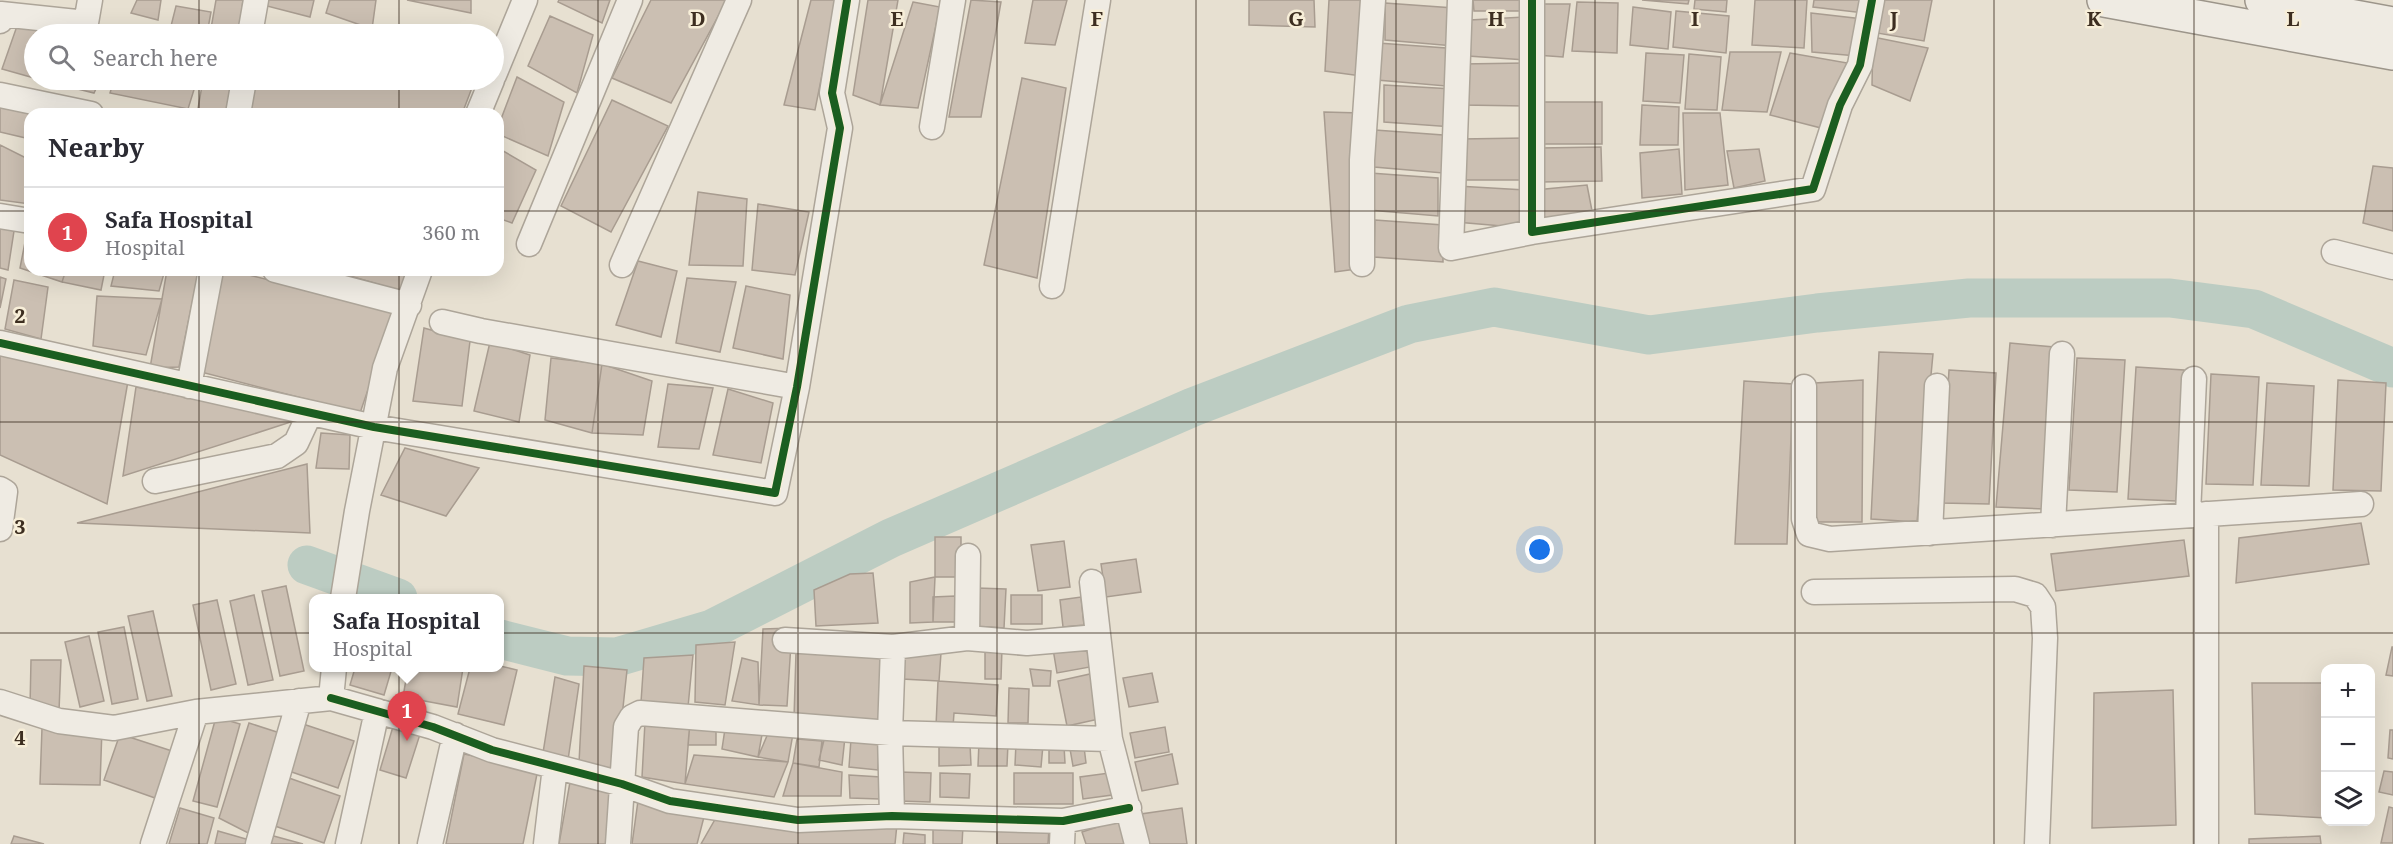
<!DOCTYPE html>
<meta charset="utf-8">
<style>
body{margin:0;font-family:"Noto Serif",serif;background:#f2f2f3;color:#2b2b33}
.controls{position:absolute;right:18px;bottom:18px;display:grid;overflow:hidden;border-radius:12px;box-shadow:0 6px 24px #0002}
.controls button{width:54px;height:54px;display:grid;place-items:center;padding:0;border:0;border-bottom:2px solid #e1e1e2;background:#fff;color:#2b2b33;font:30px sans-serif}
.you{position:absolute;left:1540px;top:550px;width:21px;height:21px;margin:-15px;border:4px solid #fff;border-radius:50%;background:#1a73e8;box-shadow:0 0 0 9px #1a73e833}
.badge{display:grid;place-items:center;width:39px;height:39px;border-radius:50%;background:#0b8043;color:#fff;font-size:20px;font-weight:700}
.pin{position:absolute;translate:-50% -50px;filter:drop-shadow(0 2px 3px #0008)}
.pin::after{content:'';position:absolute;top:32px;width:21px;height:18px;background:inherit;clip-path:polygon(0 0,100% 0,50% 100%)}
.popup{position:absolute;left:309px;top:594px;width:195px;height:78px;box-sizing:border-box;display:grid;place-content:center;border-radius:12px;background:#fff;filter:drop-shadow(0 2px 4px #0005);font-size:20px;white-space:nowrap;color:#7c7c81}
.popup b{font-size:22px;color:#2b2b33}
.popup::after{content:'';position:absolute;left:50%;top:100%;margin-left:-12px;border:12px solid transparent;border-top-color:#fff}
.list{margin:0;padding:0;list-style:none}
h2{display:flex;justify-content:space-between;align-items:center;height:78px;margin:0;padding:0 24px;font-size:26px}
h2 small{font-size:20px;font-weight:400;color:#7c7c81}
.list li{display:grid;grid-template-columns:39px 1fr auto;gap:18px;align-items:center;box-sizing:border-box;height:90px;padding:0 24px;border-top:2px solid #e1e1e2}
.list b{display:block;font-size:22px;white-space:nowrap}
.list p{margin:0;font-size:20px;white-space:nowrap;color:#7c7c81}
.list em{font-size:20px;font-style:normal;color:#7c7c81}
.icon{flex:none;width:33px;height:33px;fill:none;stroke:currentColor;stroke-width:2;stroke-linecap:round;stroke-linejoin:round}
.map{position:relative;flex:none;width:2393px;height:844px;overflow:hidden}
.search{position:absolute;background:#fff;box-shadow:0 6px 24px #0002;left:24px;top:24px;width:480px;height:66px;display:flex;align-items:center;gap:15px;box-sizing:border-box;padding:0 21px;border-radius:33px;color:#7c7c81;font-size:22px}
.panel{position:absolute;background:#fff;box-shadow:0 6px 24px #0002;left:24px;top:108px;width:480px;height:168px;border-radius:18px}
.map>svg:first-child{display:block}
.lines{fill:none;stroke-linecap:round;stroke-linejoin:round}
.river{stroke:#bcccc2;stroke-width:39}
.building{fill:#cbbfb2;stroke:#a89c90;stroke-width:1.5}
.street-casing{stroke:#ada599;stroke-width:27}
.secondary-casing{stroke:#9c958a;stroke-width:36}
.street{stroke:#efebe3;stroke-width:24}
.secondary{stroke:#efebe3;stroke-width:33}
.cycleway-casing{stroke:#f7eed8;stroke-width:11}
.cycleway{stroke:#1b5e20;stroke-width:8}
.grid{fill:none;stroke:#3d2e20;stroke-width:1.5;stroke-opacity:0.55}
.grid-label{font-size:20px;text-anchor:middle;font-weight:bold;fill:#3d2e20;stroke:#f7eed8;stroke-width:5;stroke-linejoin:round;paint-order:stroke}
</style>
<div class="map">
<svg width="2393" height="844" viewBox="0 0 2393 844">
<rect width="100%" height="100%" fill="#e7e0d1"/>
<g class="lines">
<path class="river" d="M307,565L398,598
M500,639L567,656L617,657L712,629L891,538L1193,407L1409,324L1494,307L1649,335L1817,313L1969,298H2170L2254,309L2393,368"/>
</g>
<path class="building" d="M137,0H161L158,20L131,13Z
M216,0H243L239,34H210Z
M268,0H314L310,17L267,6Z
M330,0H376L372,29L326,13Z
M407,0H471V13Z
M559,0H610L602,23L558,2Z
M651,0H727L671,103L612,78Z
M811,0H837L815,110L784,105Z
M868,0H898L880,105L853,95Z
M971,0L1001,2L981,117H949Z
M1033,0H1067L1055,45L1025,43Z
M1249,0H1314L1315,27L1249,25Z
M1329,0H1367L1361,76L1325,71Z
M1473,0H1522V11H1474Z
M1642,0H1689L1688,4Z
M1695,0H1727L1726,12L1694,9Z
M1755,0H1807L1804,48L1752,45Z
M1814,0H1864V13L1813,7Z
M1876,0H1932L1924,41L1871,32Z
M913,2L940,7L918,108L880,105Z
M1577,2L1618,3L1617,53L1572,51Z
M1385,3L1454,8V46L1385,40Z
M1539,4H1570L1563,57L1536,55Z
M176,6L211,12L207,34H169Z
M1633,7L1671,12L1668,49L1630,45Z
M1676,11L1729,16L1726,53L1673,47Z
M1811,13L1863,19L1857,56L1812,52Z
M550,16L593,35L577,93L528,66Z
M1524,17L1526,60L1468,56L1470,20Z
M17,26L89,34H34V78L2,69Z
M1873,37L1928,48L1910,101L1872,85Z
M1378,43L1446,48V86L1377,80Z
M1730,52H1781L1767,112L1722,110Z
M1646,53L1684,55L1680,103L1643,101Z
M1790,53L1853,64L1825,129L1770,115Z
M1689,54L1721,57L1717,110L1685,109Z
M1527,63L1529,106L1462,105V64Z
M517,77L564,102L548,156L498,134V127Z
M1022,78L1066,88L1037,278L984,265Z
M42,80H100L94,93Z
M114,80H197L188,109L110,93Z
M203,80H234L230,114H197Z
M254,80H444L473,85L462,114H250Z
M1384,85L1453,89V127L1384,122Z
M612,100L668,126L611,232L561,206Z
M1539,102H1602V144H1541Z
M1642,105L1679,107L1678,145H1640Z
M0,107L47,114H30V139L0,132Z
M1324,112L1361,113L1356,269L1335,272Z
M1683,113H1720L1728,185L1685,190Z
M1375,130L1443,135V173L1374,167Z
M1527,138L1528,180H1461V139Z
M0,145L30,160V204L0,200Z
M1601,147L1602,181L1540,182L1539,148Z
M498,148L536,170L512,223L498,218Z
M1679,149L1682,194L1642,198L1640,153Z
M1759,149L1765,181L1734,188L1727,151Z
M2373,166L2393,168V231L2363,223Z
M1370,173L1438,178V216L1369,210Z
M1587,185L1593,216L1538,227L1535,190Z
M1457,186L1525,190V228L1456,222Z
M698,192L747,199L743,266L689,265Z
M758,204L809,212L795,275L752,270Z
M1375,220L1443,225V262L1374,257Z
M0,227L14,231L8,270L0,268Z
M27,232H30V270H66L62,282L20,268Z
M638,261L677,271L661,337L616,325Z
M66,270H105L101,290L62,282Z
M115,270H165L159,291L111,286Z
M167,270H199L179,367L150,368Z
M221,270H229L395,311L360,413L201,372Z
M330,270H409L404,292Z
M0,277L6,279L0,308Z
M687,278L736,282L720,352L676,343Z
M14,280L48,287L41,339L5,329Z
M746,286L790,295L783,359L733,348Z
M97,296L162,299L146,355L93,346Z
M424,328L470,341L462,406L413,401Z
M490,342L530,355L519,422L474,411Z
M2010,343L2054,347L2044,509L1996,507Z
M1879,352L1933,354L1917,522L1871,519Z
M0,355L128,381L107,504L0,455Z
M551,358L602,364L592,433L545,420Z
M2077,358L2125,360L2117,492L2069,490Z
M602,364L652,381L643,435L592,433Z
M2136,367L2184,370L2176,501L2128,499Z
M1949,370L1996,373L1989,504L1941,503Z
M2211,374L2259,377L2253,485L2206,484Z
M1863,380L1862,522H1810L1815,383Z
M2338,380L2386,383L2381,491L2333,490Z
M1744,381L1793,384L1787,544H1735Z
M2267,383L2314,386L2309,486L2261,485Z
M668,384L713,388L699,449L658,447Z
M136,387L297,420L123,476Z
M728,389L773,403L761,463L713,455Z
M321,433L350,435L349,469L316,468Z
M405,448L479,468L446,516L381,495Z
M307,464L310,533L77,523Z
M2361,523L2369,564L2236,583L2239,538Z
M935,537H961V577H935Z
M2184,540L2189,576L2056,591L2051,554Z
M1064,541L1070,587L1038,591L1031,545Z
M1136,559L1141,592L1106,597L1101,564Z
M873,573L878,623L816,626L814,590L850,574Z
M935,577L933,622L910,623V582Z
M286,586L304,671L280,676L262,591Z
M977,588L1006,589L1004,628L975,626Z
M254,595L273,680L248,685L230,601Z
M1011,595H1042V624H1011Z
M955,596V622H933V597Z
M1081,597L1084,625L1063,627L1060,600Z
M217,600L236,684L211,690L193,605Z
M153,611L172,696L147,701L128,616Z
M124,627L138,699L112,704L98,632Z
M792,628L787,706L759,705L763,629Z
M89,636L104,701L80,707L65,642Z
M735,642L725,705L695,702L696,645Z
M1086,644L1090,667L1057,673L1053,649Z
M2392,647H2393V676L2386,675Z
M985,648H1002L1001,679H985Z
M904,651L941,653L939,681L902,679Z
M796,652L884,656L879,723L794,718Z
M693,655L688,707L641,702L644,658Z
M742,658L758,662L759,705L732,701Z
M31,660H61L59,711L30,707Z
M500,666L517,670L504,725L458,714L470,668Z
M584,666L627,670L616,773L579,763Z
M355,668H392L384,695L350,685Z
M408,668H463L457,707L403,697Z
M1030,669L1051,671L1050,686H1033Z
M1152,673L1158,702L1129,707L1123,678Z
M1090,674L1099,719L1067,726L1058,681Z
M555,677L579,684L568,760L543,753Z
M938,681L998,685L996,716L954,713L953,727L936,726Z
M2252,683H2326V818L2255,814Z
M1009,688L1029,689L1028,723H1008Z
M2173,690L2176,825L2092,828L2094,693Z
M216,717L240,724L217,807L193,801Z
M395,720L422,728L406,778L380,770Z
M645,722H690L685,784L642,777Z
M690,722L716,727V745H688Z
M249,723L280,733L252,835L219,818Z
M303,724L354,741L338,788L286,770Z
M1165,727L1169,752L1135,758L1130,733Z
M42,728L102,729L100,785L40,784Z
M725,729H763L758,757L722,749Z
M2390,730H2393V759L2388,758Z
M769,731L793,734L788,762L758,757Z
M120,734L172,751L155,798L104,780Z
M825,736L845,737L842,765L819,760Z
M797,739L822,741L819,767L793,763Z
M851,739L880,741L878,770L849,767Z
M979,742L1008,743L1007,766H978Z
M1016,743L1043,745L1041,767L1015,765Z
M939,744H970L971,765L939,766Z
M1049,746H1064L1065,763H1049Z
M1084,747L1086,763L1073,766L1070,749Z
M464,754L538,769L523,844H446Z
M1172,754L1178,784L1142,791L1135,762Z
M694,755L788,762L774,797L685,784Z
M793,763L842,772L841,796H783Z
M2384,771L2393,772V795L2379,792Z
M899,772L931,773L930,802L898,801Z
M940,773L970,774L969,798L940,797Z
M1014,773H1073V804H1014Z
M1109,773L1112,795L1083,799L1080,777Z
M849,775L881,777L880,799L850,798Z
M289,778L340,796L324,843L272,825Z
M570,782L614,792L610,844H559Z
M638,801L705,813L697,844H632Z
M2389,807L2393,808V843H2381Z
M180,808L214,818L207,844H169Z
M1182,808L1187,844H1145L1141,814Z
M717,816L897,824L895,844H701Z
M1119,820L1125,844H1086L1082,832Z
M933,825L963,826L962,844H933Z
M997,826L1049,829L1048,844H997Z
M218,831L253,841L252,844H215Z
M904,833L925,835V844H903Z
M270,835L303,844H267Z
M14,836L44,844H11Z
M2320,836L2321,844H2249V839Z"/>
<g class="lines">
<g class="street-casing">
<path id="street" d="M1460,0L1451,248L1532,232
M1532,0V232L1813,189L1840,105L1860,65L1872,0
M0,21L1,14L86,23L90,0
M250,34L256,0
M494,75L525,0
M0,95L91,114
M238,114L244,80
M478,114L492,80
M932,127L953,0
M0,216L30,221
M529,244L630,0
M2334,252L2393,267
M1362,264V160L1373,0
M622,265L739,0
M275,270L409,305
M1052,286L1098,0
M442,322L481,331L797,387
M0,343L374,427L775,493L797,387L840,128L832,93L847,0
M189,386L211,270
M1804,387V519L1809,534L1830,539L2361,504
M155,481L277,456L296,443L310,413
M0,489L5,492L0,529
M2206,514V844
M2188,515L2194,379
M2053,525L2062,354
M1930,533L1937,386
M1092,582L1110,739L1137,844
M1814,592L2015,589L2035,595L2043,607L2045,638L2037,844
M343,598L357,511L385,368L420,270
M967,638L968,556
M785,640L893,647L967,638L1027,643L1097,637
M331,698L433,727L492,750L622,784L670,801L798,820L892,816L1063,821L1129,808
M0,702L59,721L114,728L196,712L331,698L334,668
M892,816L890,733L893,647
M153,844L196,712
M258,844L299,701
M348,844L377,711
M430,844L455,735
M546,844L555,767
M618,844L626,727L632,717L640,713L890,733L1110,739
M1062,844L1063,821"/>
</g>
<g class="secondary-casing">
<path id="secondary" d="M2104,0L2393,53
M2262,0L2393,24"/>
</g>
<use href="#street" class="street"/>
<use href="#secondary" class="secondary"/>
<g class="cycleway-casing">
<path id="cycleway" d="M1532,0V232L1813,189L1840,105L1860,65L1872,0
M0,343L374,427L775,493L797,387L840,128L832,93L847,0
M331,698L433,727L492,750L622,784L670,801L798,820L892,816L1063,821L1129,808"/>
</g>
<use href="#cycleway" class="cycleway"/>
</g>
<path class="grid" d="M199,0V34M399,0V34M598,0V844M798,0V844M997,0V844M1196,0V844M1396,0V844M1595,0V844M1795,0V844M1994,0V844M2194,0V844M199,80V114M399,80V114M0,211H30M498,211H2393M199,270V844M399,270V844M0,422H2393M0,633H2393"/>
<g class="grid-label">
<text x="698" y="26">D</text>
<text x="897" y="26">E</text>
<text x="1097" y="26">F</text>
<text x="1296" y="26">G</text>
<text x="1496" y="26">H</text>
<text x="1695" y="26">I</text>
<text x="1894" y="26">J</text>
<text x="2094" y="26">K</text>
<text x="2293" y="26">L</text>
<text x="20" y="323">2</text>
<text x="20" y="534">3</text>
<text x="20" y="745">4</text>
</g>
</svg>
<div class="controls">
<button>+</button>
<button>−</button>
<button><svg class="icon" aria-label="layers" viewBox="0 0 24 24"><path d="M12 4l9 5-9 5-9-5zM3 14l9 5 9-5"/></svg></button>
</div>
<div class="you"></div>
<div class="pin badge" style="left:407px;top:741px;background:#e0444e">1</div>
<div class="popup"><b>Safa Hospital</b>Hospital</div>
<div class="search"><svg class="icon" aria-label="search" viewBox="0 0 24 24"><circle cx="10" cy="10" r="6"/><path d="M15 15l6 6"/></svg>Search here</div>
<section class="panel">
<h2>Nearby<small></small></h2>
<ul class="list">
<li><span class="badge" style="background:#e0444e">1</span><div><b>Safa Hospital</b><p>Hospital</p></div><em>360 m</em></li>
</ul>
</section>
</div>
